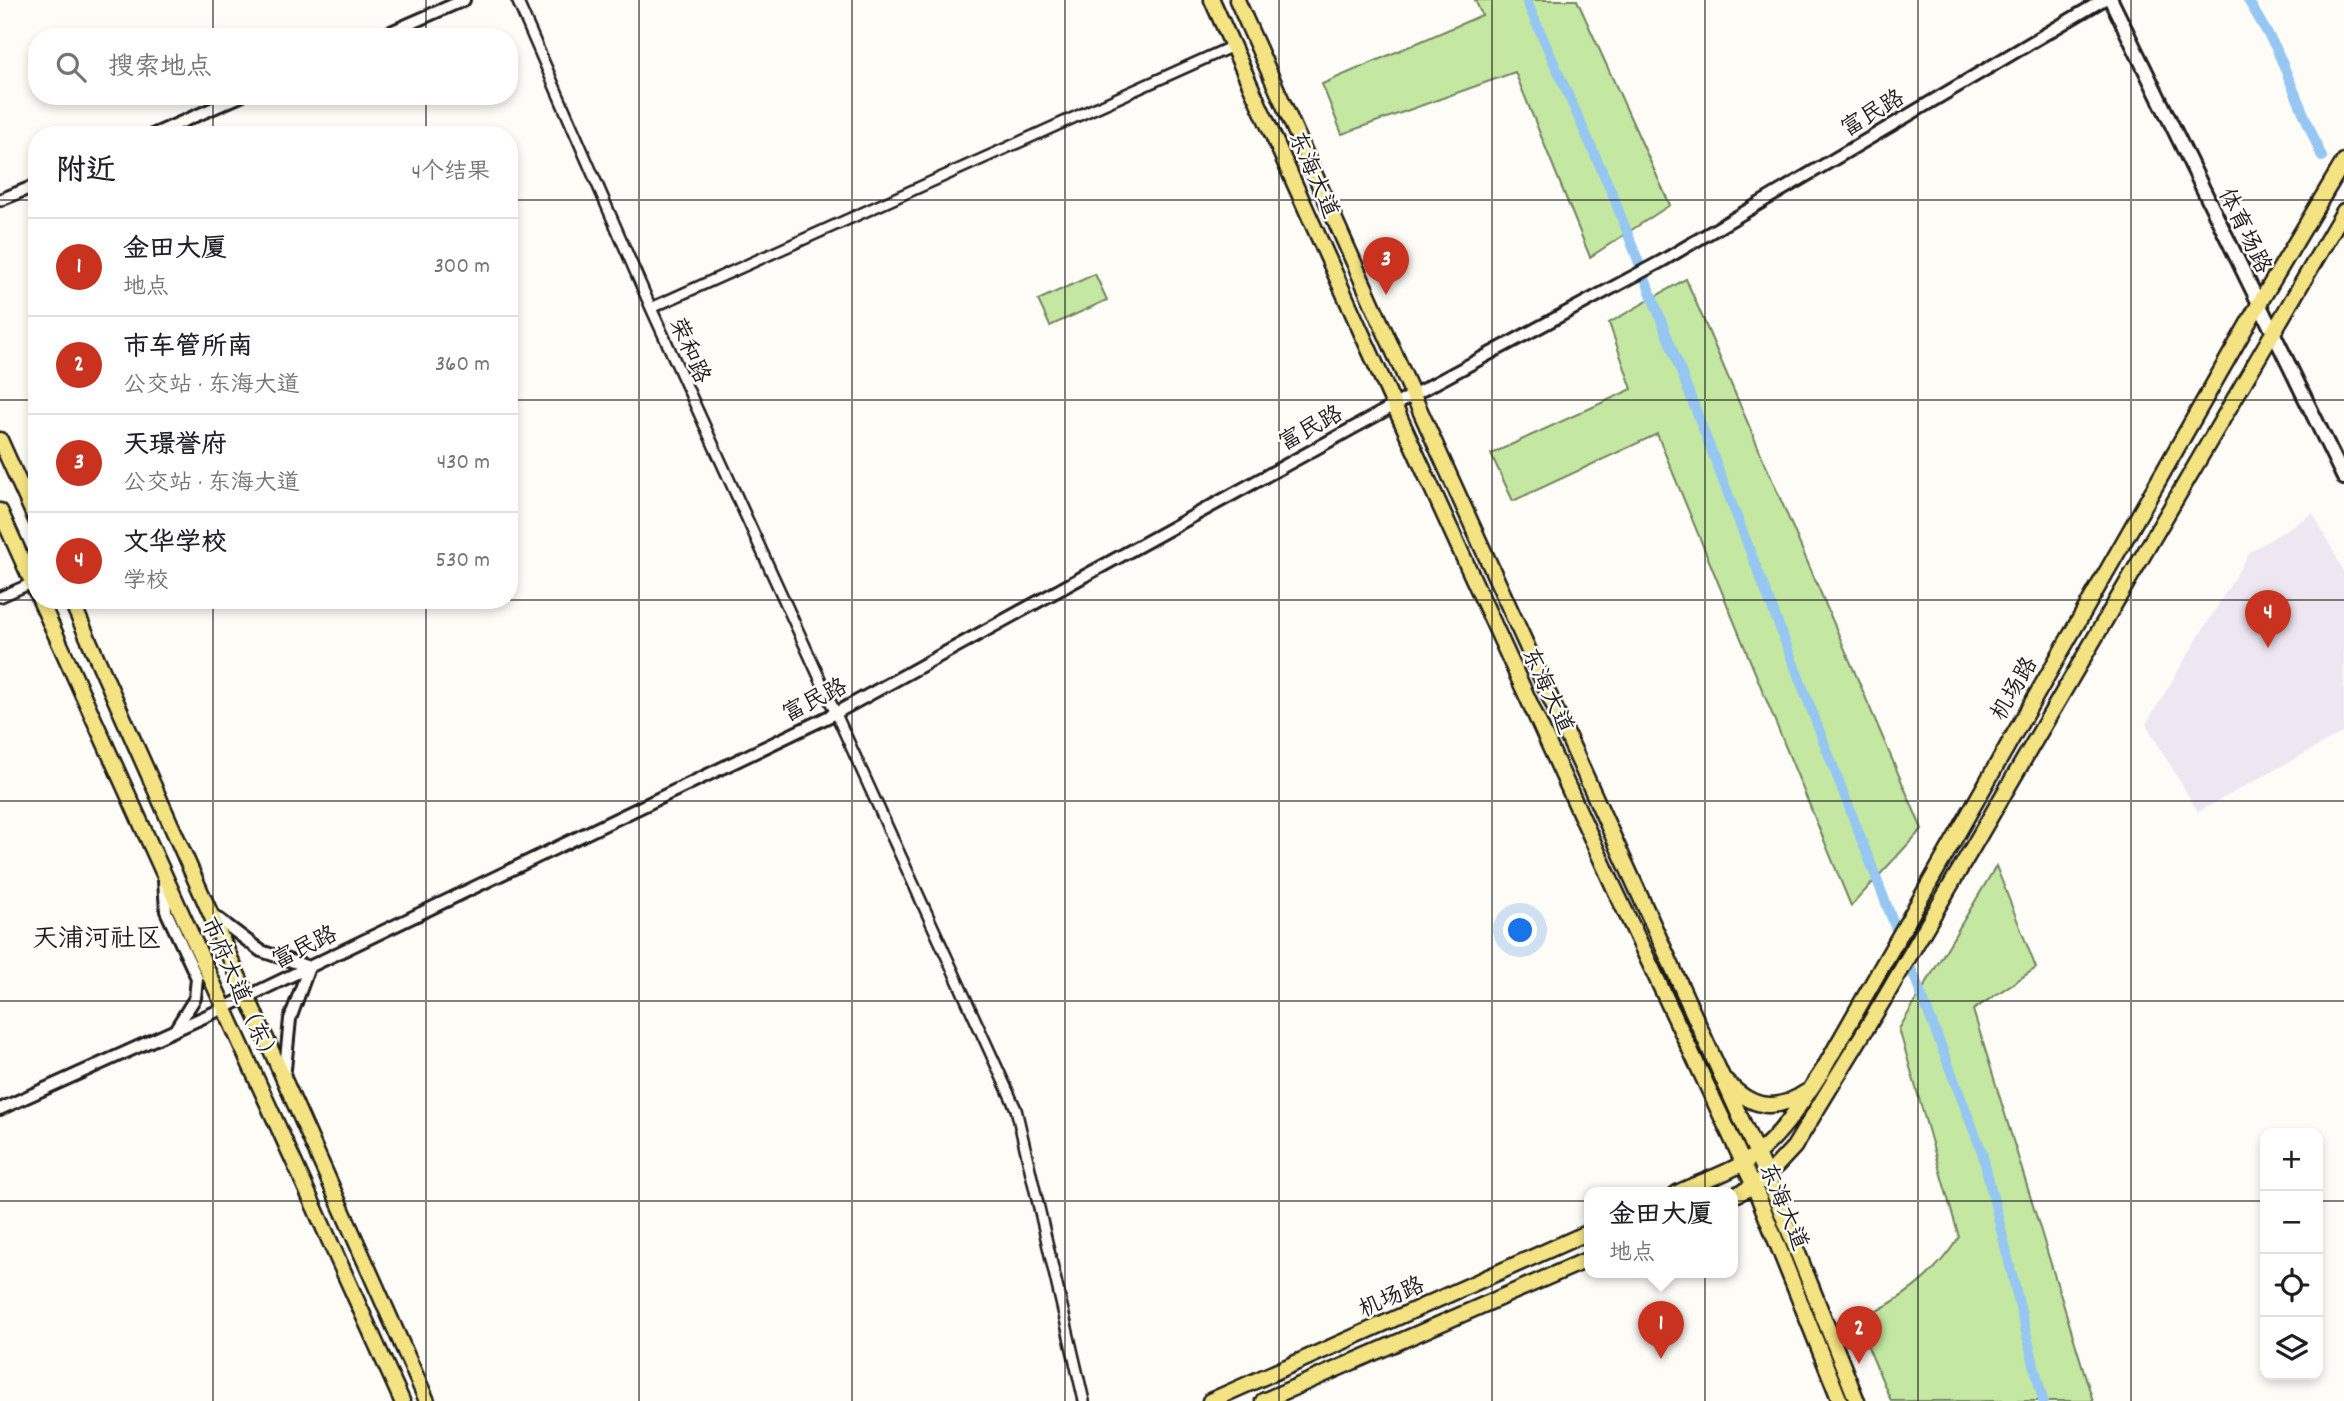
<!DOCTYPE html>
<html lang="zh">
<meta charset="utf-8">
<style>
body{margin:0;font-family:Dekko,"LXGW WenKai TC",sans-serif;background:#f6f6f6;color:#202124}
.controls{position:absolute;right:21px;bottom:21px;display:grid;overflow:hidden;border-radius:14px;box-shadow:0 4px 10px #0003}
.controls button{width:63px;height:63px;display:grid;place-items:center;padding:0;border:0;border-bottom:2px solid #e0e0e0;background:#fff;color:#202124;font:35px sans-serif}
.you{position:absolute;left:1521px;top:931px;width:24px;height:24px;margin:-18px;border:5px solid #fff;border-radius:50%;background:#1a73e8;box-shadow:0 0 0 10px #1a73e833}
.badge{display:grid;place-items:center;width:46px;height:46px;border-radius:50%;background:#c8321e;color:#fff;font-size:23px;font-weight:700}
.pin{position:absolute;translate:-50% -58px;filter:drop-shadow(0 2px 4px #0008)}
.pin::after{content:'';position:absolute;top:37px;width:24px;height:21px;background:inherit;clip-path:polygon(0 0,100% 0,50% 100%)}
.popup{position:absolute;left:1584px;top:1187px;width:154px;height:91px;box-sizing:border-box;display:grid;place-content:center;border-radius:14px;background:#fff;filter:drop-shadow(0 2px 5px #0005);font-size:23px;white-space:nowrap;color:#757577}
.popup b{font-size:26px;color:#202124}
.popup::after{content:'';position:absolute;left:50%;top:100%;margin-left:-14px;border:14px solid transparent;border-top-color:#fff}
.list{margin:0;padding:0;list-style:none}
h2{display:flex;justify-content:space-between;align-items:center;height:91px;margin:0;padding:0 28px;font-size:30px}
h2 small{font-size:23px;font-weight:400;color:#757577}
.list li{display:grid;grid-template-columns:46px 1fr auto;gap:21px;align-items:center;box-sizing:border-box;height:98px;padding:0 28px;border-top:2px solid #e0e0e0}
.list b{display:block;font-size:26px;white-space:nowrap}
.list p{margin:0;font-size:23px;white-space:nowrap;color:#757577}
.list em{font-size:23px;font-style:normal;color:#757577}
.icon{flex:none;width:38px;height:38px;fill:none;stroke:currentColor;stroke-width:2;stroke-linecap:round;stroke-linejoin:round}
.map{position:relative;flex:none;width:2344px;height:1401px;overflow:hidden}
.search{position:absolute;background:#fff;box-shadow:0 4px 10px #0003;left:28px;top:28px;width:490px;height:77px;display:flex;align-items:center;gap:18px;box-sizing:border-box;padding:0 24px;border-radius:28px;color:#757577;font-size:26px}
.panel{position:absolute;background:#fff;box-shadow:0 4px 10px #0003;left:28px;top:126px;width:490px;height:483px;border-radius:28px}
.map>svg:first-child{display:block}
.built{fill:#eee7f2}
.green{fill:#c4e8a2;stroke:#70825f;stroke-width:2}
.lines{fill:none;stroke-linecap:round;stroke-linejoin:round}
.canal{stroke:#96c6f2;stroke-width:10}
.minor-casing{stroke:#1c1c1c;stroke-width:14}
.tertiary-casing{stroke:#1c1c1c;stroke-width:16}
.secondary-casing{stroke:#1c1c1c;stroke-width:18}
.primary-casing{stroke:#1c1c1c;stroke-width:19}
.minor{stroke:#fdfcf7;stroke-width:9}
.tertiary{stroke:#fdfcf7;stroke-width:10}
.secondary{stroke:#fdfcf7;stroke-width:12}
.primary{stroke:#f4e382;stroke-width:14}
.grid{fill:none;stroke:#1c1c1c;stroke-width:2;stroke-opacity:0.55}
.labels{text-anchor:middle;stroke-width:5;stroke-linejoin:round;paint-order:stroke}
.street-label{font-size:23px;fill:#1c1c1c;stroke:#fdfcf7}
.quarter-label{font-size:26px;fill:#1c1c1c;stroke:#fdfcf7}
</style>
<div class="map">
<svg width="2344" height="1401" viewBox="0 0 2344 1401">
<rect width="100%" height="100%" fill="#fdfcf7"/>
<filter id="ink" filterUnits="userSpaceOnUse"><feTurbulence type="fractalNoise" baseFrequency=".0143" numOctaves="2"/><feDisplacementMap in="SourceGraphic" scale="14" xChannelSelector="R" yChannelSelector="G"/><feConvolveMatrix kernelMatrix="1 2 1 2 8 2 1 2 1" color-interpolation-filters="sRGB"/></filter>
<g filter="url(#ink)">
<path class="built" d="M2313,513L2344,572V732L2198,812L2146,724L2250,552Z"/>
<path class="green" d="M1475,0H1577L1670,205L1590,257L1515,72L1342,134L1322,84L1482,15Z
M1095,274L1107,300L1050,326L1038,300Z
M1686,279L1922,829L1851,906L1657,434L1513,501L1491,454L1632,389L1609,323Z
M1996,866L2036,968L1973,1010L2093,1401H1891L1857,1321C1901,1300 1932,1279 1959,1237L1899,1029Z"/>
<g class="lines">
<path class="canal" d="M1526,0L1612,193L1982,1152L2043,1401
M2248,0L2276,48L2322,157"/>
<g class="minor-casing">
<path id="minor" d="M517,0L651,308L1016,1109L1084,1401
M651,308L1233,46
M0,597L32,583"/>
</g>
<g class="tertiary-casing">
<path id="tertiary" d="M379,37L464,0
M152,135L241,96
M0,200L37,185
M164,880L166,911L197,978L195,998L175,1030
M212,914L261,951L309,967L290,1019L284,1079
M0,1109L224,1008L834,714L1413,395L1662,261L2103,0"/>
</g>
<g class="secondary-casing">
<path id="secondary" d="M2111,0L2344,478"/>
</g>
<g class="primary-casing">
<path id="primary" d="M1212,0L1394,405L1611,881L1754,1186L1840,1401
M1237,0L1413,395L1767,1176L1857,1401
M0,440L37,522
M0,511L37,593
M40,600L402,1401
M71,600L427,1401
M1726,1081C1751,1108 1775,1113 1806,1092
M1677,1193C1702,1181 1733,1172 1755,1155C1784,1133 1803,1100 1823,1070L2259,304L2344,161
M1733,1196L1754,1186L1767,1176L1794,1147L1883,1001L2344,211
M1210,1401L1589,1232
M1263,1401L1589,1259"/>
</g>
<use href="#minor" class="minor"/>
<use href="#tertiary" class="tertiary"/>
<use href="#secondary" class="secondary"/>
<use href="#primary" class="primary"/>
</g>
</g>
<path class="grid" d="M213,0V37M426,0V37M639,0V1401M852,0V1401M1065,0V1401M1279,0V1401M1492,0V1401M1705,0V1401M1918,0V1401M2131,0V1401M213,96V135M426,96V135M0,200H37M509,200H2344M0,400H37M509,400H2344M0,600H2344M213,600V1401M426,600V1401M0,801H2344M0,1001H2344M0,1201H2265M2318,1201H2344"/>
<g class="labels">
<g class="street-label">
<text transform="translate(1872 112) rotate(-31)" y="8">富民路</text>
<text transform="translate(1315 174) rotate(66)" y="8">东海大道</text>
<text transform="translate(2246 230) rotate(64)" y="8">体育场路</text>
<text transform="translate(691 350) rotate(66)" y="8">荣和路</text>
<text transform="translate(1310 427) rotate(-29)" y="8">富民路</text>
<text transform="translate(2013 688) rotate(-60)" y="8">机场路</text>
<text transform="translate(1549 690) rotate(65)" y="8">东海大道</text>
<text transform="translate(814 699) rotate(-27)" y="8">富民路</text>
<text transform="translate(304 946) rotate(-26)" y="8">富民路</text>
<text transform="translate(241 991) rotate(66)" y="8">市府大道（东）</text>
<text transform="translate(1785 1206) rotate(67)" y="8">东海大道</text>
<text transform="translate(1391 1296) rotate(-24)" y="8">机场路</text>
</g>
<g class="quarter-label">
<text x="97" y="946">天浦河社区</text>
</g>
</g>
</svg>
<div class="controls">
<button>+</button>
<button>−</button>
<button><svg class="icon" aria-label="locate" viewBox="0 0 24 24"><circle cx="12" cy="12" r="6"/><path d="M12 2v4M12 18v4M2 12h4M18 12h4"/></svg></button>
<button><svg class="icon" aria-label="layers" viewBox="0 0 24 24"><path d="M12 4l9 5-9 5-9-5zM3 14l9 5 9-5"/></svg></button>
</div>
<div class="you"></div>
<div class="pin badge" style="left:1661px;top:1359px">1</div>
<div class="popup"><b>金田大厦</b>地点</div>
<div class="pin badge" style="left:1859px;top:1364px">2</div>
<div class="pin badge" style="left:1386px;top:295px">3</div>
<div class="pin badge" style="left:2268px;top:648px">4</div>
<div class="search"><svg class="icon" aria-label="search" viewBox="0 0 24 24"><circle cx="10" cy="10" r="6"/><path d="M15 15l6 6"/></svg>搜索地点</div>
<section class="panel">
<h2>附近<small>4个结果</small></h2>
<ul class="list">
<li><span class="badge">1</span><div><b>金田大厦</b><p>地点</p></div><em>300 m</em></li>
<li><span class="badge">2</span><div><b>市车管所南</b><p>公交站 · 东海大道</p></div><em>360 m</em></li>
<li><span class="badge">3</span><div><b>天璟誉府</b><p>公交站 · 东海大道</p></div><em>430 m</em></li>
<li><span class="badge">4</span><div><b>文华学校</b><p>学校</p></div><em>530 m</em></li>
</ul>
</section>
</div>
